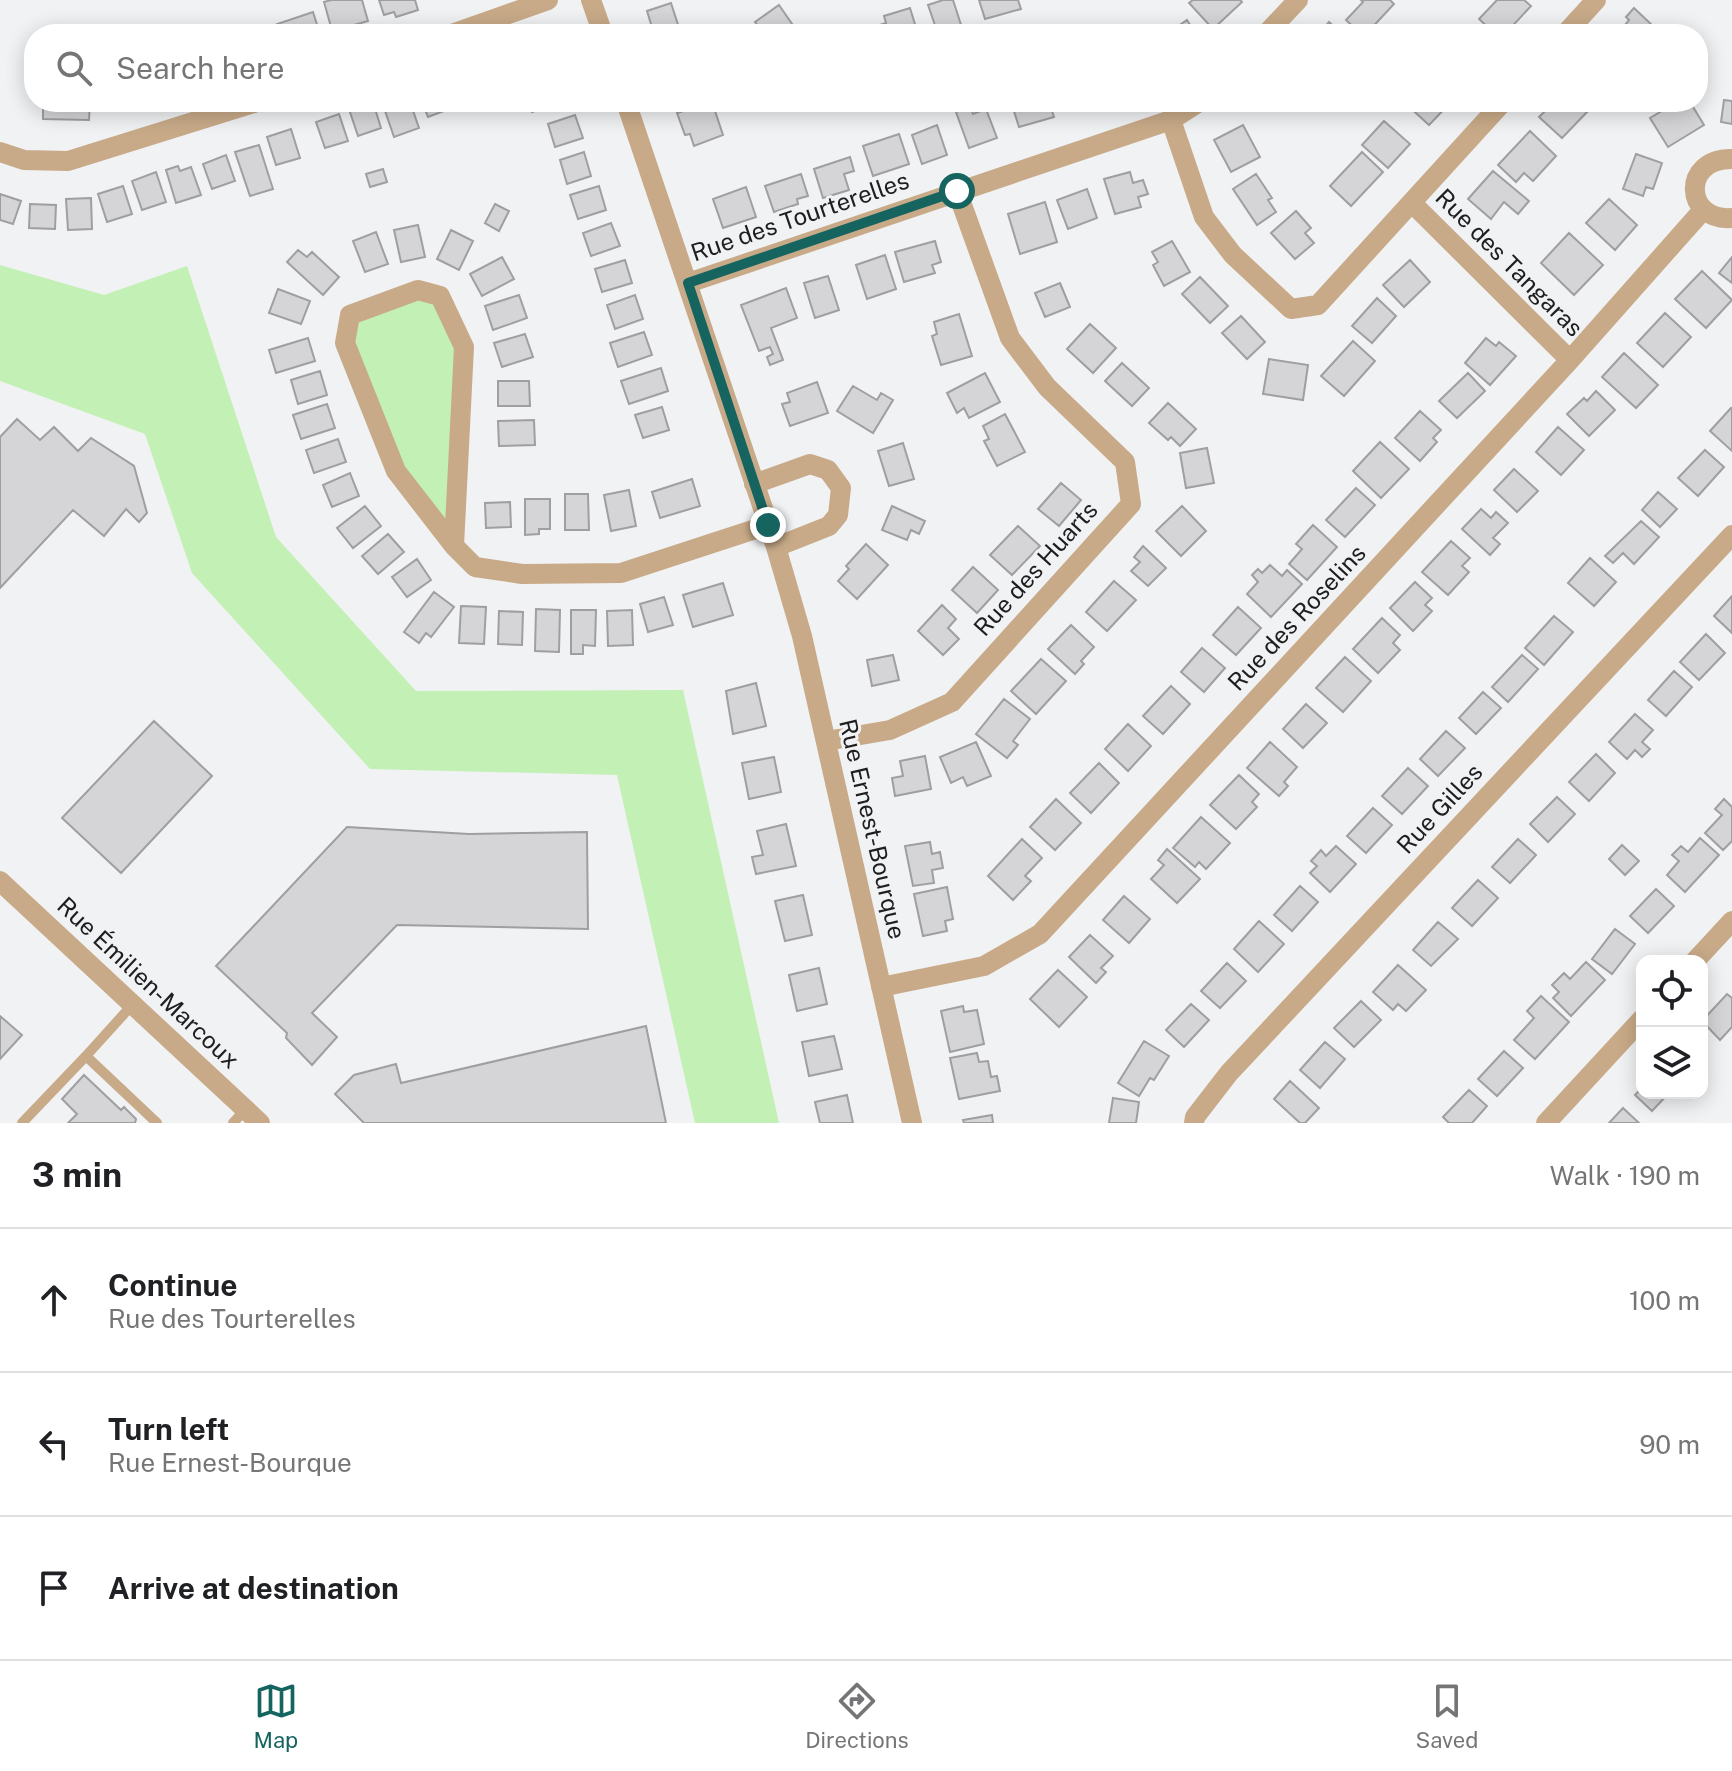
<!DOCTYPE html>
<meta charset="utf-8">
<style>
body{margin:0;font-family:"Public Sans",sans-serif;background:#f6f6f6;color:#202124}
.controls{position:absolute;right:24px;bottom:24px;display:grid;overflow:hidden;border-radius:16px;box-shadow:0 4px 20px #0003}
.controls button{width:72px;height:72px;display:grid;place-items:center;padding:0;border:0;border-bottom:2px solid #e0e0e0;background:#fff;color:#202124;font:40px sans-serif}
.stop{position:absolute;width:24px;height:24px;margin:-18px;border:6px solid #166460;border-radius:50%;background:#fff}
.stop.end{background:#166460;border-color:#fff;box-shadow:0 2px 8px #0008}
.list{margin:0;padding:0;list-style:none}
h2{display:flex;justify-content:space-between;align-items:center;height:104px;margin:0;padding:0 32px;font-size:34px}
h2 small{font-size:26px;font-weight:400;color:#757577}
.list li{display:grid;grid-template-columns:52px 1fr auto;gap:24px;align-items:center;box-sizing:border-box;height:144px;padding:0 32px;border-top:2px solid #e0e0e0}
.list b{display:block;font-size:30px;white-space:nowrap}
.list p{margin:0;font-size:26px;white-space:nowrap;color:#757577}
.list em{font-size:26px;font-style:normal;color:#757577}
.icon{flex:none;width:44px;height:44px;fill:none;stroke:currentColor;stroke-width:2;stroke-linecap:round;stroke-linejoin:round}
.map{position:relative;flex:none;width:1732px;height:1123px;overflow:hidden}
.search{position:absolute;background:#fff;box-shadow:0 4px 20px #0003;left:24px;right:24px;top:24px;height:88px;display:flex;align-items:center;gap:20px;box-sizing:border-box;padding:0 28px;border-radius:32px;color:#757577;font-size:30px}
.sheet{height:536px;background:#fff}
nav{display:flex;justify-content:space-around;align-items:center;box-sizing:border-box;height:112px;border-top:2px solid #e0e0e0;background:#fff;font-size:22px;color:#757577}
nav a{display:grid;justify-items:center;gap:4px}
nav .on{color:#166460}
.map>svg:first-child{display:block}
.green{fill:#c3f0b4}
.building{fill:#d5d4d6;stroke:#9f9ea0;stroke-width:2}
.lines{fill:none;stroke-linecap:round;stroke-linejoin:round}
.lane{stroke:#c8aa88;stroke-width:10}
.street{stroke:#c8aa88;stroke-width:20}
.route{stroke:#166460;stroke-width:10}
.labels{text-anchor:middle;stroke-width:6;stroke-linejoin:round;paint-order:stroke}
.street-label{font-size:24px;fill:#1e1e1f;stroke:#f1f2f4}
</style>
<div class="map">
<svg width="1732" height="1123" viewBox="0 0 1732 1123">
<rect width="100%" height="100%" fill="#f1f2f4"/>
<path class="green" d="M0,265L104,295L187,266L276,537L416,691L683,690L779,1123H695L617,775L370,769L192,573L145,434L0,381Z
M440,296L464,347L454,546L396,471L345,343L350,315Z"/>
<path class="building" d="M331,0H362L368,21L347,27L349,33L333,34L324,2Z
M379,0H415L418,10L396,17L394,12L384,15Z
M943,0H953L963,31L938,34L928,5Z
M979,0H1018L1021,9L985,19Z
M1193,0H1240L1242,2L1213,29L1189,3Z
M1361,0H1390L1394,4L1366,34H1361L1346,20L1363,2Z
M1497,0H1524L1531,6L1505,34H1495L1479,19Z
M671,3L681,34H654L647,11Z
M779,5L799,34H764L755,22Z
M910,8L918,34H879L877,26L886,23L884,16Z
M1634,8L1654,27L1647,34H1625L1621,30L1629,20L1626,17Z
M313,12L320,34H281L277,24Z
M1187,20L1196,34H1167Z
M1329,22L1342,34H1319Z
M1724,100L1732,101V124L1721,122Z
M43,102H90L89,120L43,119Z
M369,102H373L381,128L358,136L349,109Z
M382,102H410L419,128L394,137Z
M422,102H450L452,108L428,117Z
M529,102H562L532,112Z
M712,102L723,135L694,146L690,134L685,135L677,113Z
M1011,102H1049L1054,117L1019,127Z
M1067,102H1093V103L1069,110Z
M1404,102H1451L1429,125Z
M1554,102H1578L1588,111L1562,138L1539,117Z
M1677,102H1690L1704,125L1668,147L1650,118Z
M970,106L973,114L986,109L997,138L969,148L956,112Z
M339,114L348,141L325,148L316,122Z
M575,115L583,138L555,147L548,124Z
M1384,121L1410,144L1388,168L1362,145Z
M937,125L947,155L922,164L912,135Z
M1243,125L1260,157L1231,172L1214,140Z
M291,129L300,158L276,165L267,137Z
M1530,131L1556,156L1533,181L1524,173L1516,182L1498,165Z
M899,134L909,164L873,176L863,146Z
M259,145L273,189L250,196L235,152Z
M584,152L591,176L567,184L560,160Z
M1362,152L1383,172L1351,206L1330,186Z
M1636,154L1662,163L1653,189L1646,187L1643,196L1623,189Z
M226,155L235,181L212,189L203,164Z
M850,157L854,171L844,174L849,190L823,198L814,169Z
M178,166L180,171L191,167L201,195L176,203L166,170Z
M383,169L387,182L370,187L366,174Z
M1493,171L1529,201L1518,214L1504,202L1491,219L1468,199Z
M156,172L166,202L142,210L132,181Z
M1130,172L1133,183L1143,180L1148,194L1138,197L1141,207L1115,214L1104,179Z
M801,174L808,196L797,199L798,204L774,212L765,186Z
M1256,174L1272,198L1268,200L1276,212L1257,225L1233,189Z
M123,186L132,214L107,222L98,194Z
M599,186L606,210L578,219L570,195Z
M746,187L756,217L723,228L713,199Z
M1087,189L1097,218L1068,229L1057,200Z
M0,194L21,201L13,224L0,220Z
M91,198L92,229L68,230L66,199Z
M1609,199L1637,225L1615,250L1586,223Z
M1045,202L1057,242L1020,254L1008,214Z
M30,204L56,205L55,229L29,228Z
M495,204L509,211L499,231L485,223Z
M1296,211L1311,228L1305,233L1314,243L1295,259L1271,233Z
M611,223L620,246L591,256L583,233Z
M418,225L425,257L401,262L394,230Z
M451,230L473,241L459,270L437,259Z
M376,232L388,264L365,272L353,241Z
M1569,233L1603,265L1574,295L1541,263Z
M935,241L941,262L932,265L935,273L904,282L895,252Z
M1172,241L1190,272L1164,286L1153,265L1158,262L1152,252Z
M298,250L307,257L312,252L339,277L323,295L287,262Z
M885,255L896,289L867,299L856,265Z
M502,257L514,279L482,296L470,274Z
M1732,257V283L1719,273Z
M625,260L632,283L602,292L595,269Z
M1410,260L1430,282L1404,307L1383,285Z
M1702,271L1732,300L1706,328L1675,299Z
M828,276L839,310L815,318L804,283Z
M1200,277L1228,306L1210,323L1182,294Z
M1060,283L1070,307L1045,317L1035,293Z
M786,288L797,318L771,328L783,360L770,365L767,357L773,354L770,347L759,351L741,305Z
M278,289L310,301L301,324L269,313Z
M519,295L527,318L493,330L485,306Z
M635,295L643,319L615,329L607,305Z
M1377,298L1396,316L1372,343L1352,326Z
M1665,313L1691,337L1663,367L1637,343Z
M959,314L972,356L941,365L932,336L937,334L934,322Z
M1241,316L1265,342L1247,359L1222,333Z
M1090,324L1116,348L1093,373L1067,349Z
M644,332L652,355L618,367L610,343Z
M525,334L533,357L502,367L494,343Z
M308,338L315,361L276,373L269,350Z
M1486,338L1496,346L1499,342L1516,356L1490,385L1465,363Z
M1353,341L1375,361L1344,396L1321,376Z
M1624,353L1658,385L1636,408L1602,377Z
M1269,359L1308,365L1303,400L1263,394Z
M1122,363L1149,388L1132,406L1105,381Z
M661,368L668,391L629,404L621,381Z
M320,371L327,395L298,404L291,380Z
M985,373L1000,402L969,418L964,408L957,413L947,393Z
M1468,373L1485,391L1457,418L1439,401Z
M498,381H529L530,406H498Z
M817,382L828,413L790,426L782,404L790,402L787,393Z
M853,386L877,400L881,393L893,400L873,433L837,411Z
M1596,391L1615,410L1589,436L1567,414L1584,398L1587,401Z
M1168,403L1196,429L1180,446L1171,437L1168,440L1149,423Z
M327,404L335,428L301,439L293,415Z
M662,407L669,430L643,438L635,415Z
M1731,408L1732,409V451L1710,431Z
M1420,411L1441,430L1433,438L1437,442L1420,461L1395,438Z
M1005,414L1025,452L997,466L984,441L989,439L983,426Z
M17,419L40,440L54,427L78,451L91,438L134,466L147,513L139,522L126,509L104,536L73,510L0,588V437Z
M534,420L535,445L499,446L498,421Z
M1558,427L1584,450L1561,475L1536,452Z
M338,439L346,462L314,473L306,450Z
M1380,442L1409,469L1381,498L1353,471Z
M903,443L914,479L889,486L878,451Z
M1207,448L1214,483L1186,488L1180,453Z
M1705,450L1724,467L1698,496L1678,478Z
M1514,469L1538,491L1517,512L1494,490Z
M350,473L359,496L332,507L323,485Z
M692,479L700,506L660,518L652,492Z
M1061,483L1081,500L1059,526L1038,509Z
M1356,488L1375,505L1345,537L1326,520Z
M629,490L636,526L611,531L604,495Z
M1658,492L1677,509L1660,527L1642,510Z
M565,494H588L589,530H565Z
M525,499H550V529H539V534L525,535Z
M510,502L511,527L486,528L485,503Z
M365,506L381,526L353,548L337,528Z
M892,506L925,521L919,534L911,530L907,540L882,530Z
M1182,506L1206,531L1181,556L1156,531Z
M1481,509L1491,518L1496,512L1508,523L1493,538L1500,544L1490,555L1462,529Z
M1641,521L1659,537L1634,564L1623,553L1613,563L1605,556Z
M1313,525L1337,547L1307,580L1289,564L1302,549L1296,544Z
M1018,526L1040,546L1012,575L990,555Z
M388,534L404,552L378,574L362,556Z
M1451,541L1470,558L1462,566L1469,572L1448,595L1422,572Z
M866,544L888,565L857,599L838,581L849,569L846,566Z
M1143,546L1166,568L1148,586L1131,571L1140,562L1134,557Z
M1590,558L1616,582L1594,606L1568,583Z
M417,559L431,580L407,597L392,577Z
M1270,565L1282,576L1287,570L1302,584L1271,617L1247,594L1258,582L1252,575L1258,569L1262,573Z
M973,567L998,590L977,613L952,590Z
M1114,581L1136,600L1107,631L1086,612Z
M1415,582L1432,598L1425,605L1432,611L1413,631L1390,608Z
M723,583L733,615L693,627L683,595Z
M434,592L454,607L431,637L426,633L419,643L404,632Z
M1732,596V633L1714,616Z
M664,597L673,625L648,632L640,604Z
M942,605L956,619L948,628L959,639L943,655L918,631Z
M461,606L486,607L484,644L459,643Z
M1238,607L1261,628L1236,655L1213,635Z
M536,609L560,610L559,652L535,651Z
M571,610H596L595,646L583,645V654H571Z
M632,610L633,645L608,646L607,611Z
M499,611L523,612L522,645L498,644Z
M1554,616L1573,632L1544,665L1525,648Z
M1382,618L1400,635L1393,643L1400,650L1378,673L1353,649Z
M1071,625L1094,647L1081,661L1084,664L1075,674L1048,649Z
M1706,634L1725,653L1699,680L1680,662Z
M1202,648L1225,668L1204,692L1181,672Z
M893,655L899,680L872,686L867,660Z
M1522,655L1538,669L1508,702L1492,687Z
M1345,657L1371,681L1343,712L1316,688Z
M1041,659L1066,681L1036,714L1011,691Z
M1674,671L1692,687L1666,716L1648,700Z
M756,683L766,726L733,734L726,691Z
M1171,686L1190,704L1163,734L1143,716Z
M1483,692L1501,708L1476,734L1459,718Z
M1004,699L1030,719L1013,741L1018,745L1007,758L976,734Z
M1306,704L1327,723L1303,748L1283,729Z
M1635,714L1653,730L1642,742L1650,749L1642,757L1635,750L1627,759L1609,742Z
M154,721L212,776L121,873L62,818Z
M1128,724L1151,746L1128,771L1105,749Z
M1446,731L1465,748L1438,776L1420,759Z
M976,742L991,776L967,786L963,777L951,783L940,757Z
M1270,742L1297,767L1284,782L1288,786L1279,796L1247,768Z
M1596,754L1615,773L1589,801L1569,782Z
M925,756L931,789L895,796L892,778L903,776L900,761Z
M774,757L781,792L749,799L742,763Z
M1099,763L1119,783L1091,813L1070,793Z
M1408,768L1428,786L1402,814L1382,796Z
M1239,775L1259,794L1252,802L1257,807L1236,829L1210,805Z
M1557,797L1575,814L1548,842L1530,824Z
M1056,799L1081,823L1055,850L1030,827Z
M1724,799L1732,807V841L1723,850L1705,833L1722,815L1715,809Z
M1373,808L1392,825L1366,853L1347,836Z
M1201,817L1230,843L1206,869L1199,862L1195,867L1173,848Z
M786,824L796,866L756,874L752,857L763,855L757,831Z
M347,827L469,834L587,832L588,929L397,925L312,1013L337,1037L312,1065L286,1038L287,1033L216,966Z
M1700,838L1719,855L1685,892L1667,875L1679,861L1672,855L1681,846L1688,852Z
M1022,839L1042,858L1025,876L1031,881L1013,900L988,876Z
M1518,839L1536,855L1510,883L1492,867Z
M930,842L932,854L940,852L943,868L932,870L934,883L913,886L905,846Z
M1622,845L1639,861L1625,875L1609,859Z
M1336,846L1356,864L1330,892L1310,873L1317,866L1311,861L1321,850L1326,856Z
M1167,849L1200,879L1177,903L1151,879L1164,865L1158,860Z
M1478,880L1498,898L1472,926L1452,908Z
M1300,886L1318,902L1292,931L1274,915Z
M947,887L953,919L945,921L947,931L923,936L914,894Z
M1656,889L1674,906L1648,933L1630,916Z
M803,895L812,935L785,941L775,901Z
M1124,896L1150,919L1129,943L1103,920Z
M1259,921L1284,944L1258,972L1234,949Z
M1438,922L1458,939L1431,966L1413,950Z
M1615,929L1635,944L1612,974L1592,959Z
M1090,935L1113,956L1101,968L1106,972L1096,983L1069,957Z
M1586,962L1605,980L1571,1016L1553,998L1559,992L1552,985L1564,973L1570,979Z
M1227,963L1246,981L1220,1008L1201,991Z
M1398,965L1426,990L1406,1011L1398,1004L1393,1010L1373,992Z
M819,968L827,1004L797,1011L789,975Z
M1058,970L1087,997L1059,1027L1030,999Z
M1727,994L1732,998V1027L1720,1040L1702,1021Z
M1541,996L1569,1022L1535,1059L1514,1040L1534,1018L1527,1011Z
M1361,1001L1381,1020L1354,1047L1334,1028Z
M1191,1004L1209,1020L1184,1047L1166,1030Z
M963,1006L964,1012L977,1010L984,1044L950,1052L941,1011Z
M0,1016L22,1035L0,1059Z
M646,1026L666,1123H364L335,1094L354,1075L396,1064L401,1083Z
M834,1036L842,1069L809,1076L802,1042Z
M1144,1041L1169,1056L1154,1080L1150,1078L1139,1096L1118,1083Z
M1325,1042L1345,1059L1320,1088L1300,1070Z
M1504,1051L1523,1068L1497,1096L1478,1079Z
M977,1053L979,1062L988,1061L991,1077L997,1076L1000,1091L959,1099L950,1058Z
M84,1075L121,1110L124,1107L136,1119L135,1123H68L77,1114L62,1099Z
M1290,1081L1319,1108L1305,1123H1300L1274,1099Z
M1642,1088V1093H1669L1652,1111L1635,1095Z
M1469,1090L1487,1106L1472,1123H1449L1443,1117Z
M847,1095L853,1123H820L815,1102Z
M1113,1098L1139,1102L1136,1123H1109Z
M1623,1108L1639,1123H1609Z
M992,1115L993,1123H964L963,1120Z"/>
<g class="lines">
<path class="lane" d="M133,1004L86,1056L157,1123
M22,1123L86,1056
M233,1123L246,1109"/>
<path class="street" d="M591,0L603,34
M452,34L548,0
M1266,34L1298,0
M1565,34L1596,0
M626,102L776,547L802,636L912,1123
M1171,120L1204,217L1233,255L1291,309L1318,305L1503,102
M0,152L24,160L68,161L257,102
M1732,159C1681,158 1684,222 1732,218
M1412,203L1570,360
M688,283L1171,120L1199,102
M754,484L810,464L828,470L841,488L838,515L829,526L776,547
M454,546L464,347L440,296L418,290L350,315L345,343L396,471L454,546L475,567L522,574L621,573L768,525
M826,741L890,730L952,702L1131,504L1125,462L1047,387L1010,338L957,191
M0,881L260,1123
M1695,961L1732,921
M881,987L984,966L1040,934L1570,360L1703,210
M1194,1123L1195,1117L1229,1073L1732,535
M1546,1123L1642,1019"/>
</g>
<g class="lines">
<path class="route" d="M768,525L688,283L957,191"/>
</g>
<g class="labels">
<g class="street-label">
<text transform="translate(800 217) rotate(-19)" y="8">Rue des Tourterelles</text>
<text transform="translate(1509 263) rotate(45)" y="8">Rue des Tangaras</text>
<text transform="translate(1036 569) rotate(-48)" y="8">Rue des Huarts</text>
<text transform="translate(1297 618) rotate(-47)" y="8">Rue des Roselins</text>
<text transform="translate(1440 809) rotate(-47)" y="8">Rue Gilles</text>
<text transform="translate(872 829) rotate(77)" y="8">Rue Ernest-Bourque</text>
<text transform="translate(148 983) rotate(43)" y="8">Rue Émilien-Marcoux</text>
</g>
</g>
</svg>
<div class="controls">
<button><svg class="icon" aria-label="locate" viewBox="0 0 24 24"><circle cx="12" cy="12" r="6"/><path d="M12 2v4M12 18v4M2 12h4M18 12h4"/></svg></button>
<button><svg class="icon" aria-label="layers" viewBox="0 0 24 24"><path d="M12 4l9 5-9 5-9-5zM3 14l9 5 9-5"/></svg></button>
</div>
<div class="stop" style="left:957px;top:191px"></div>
<div class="stop end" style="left:768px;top:525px"></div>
<div class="search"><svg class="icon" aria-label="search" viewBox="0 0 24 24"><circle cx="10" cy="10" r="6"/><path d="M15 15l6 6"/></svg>Search here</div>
</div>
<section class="sheet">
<h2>3 min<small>Walk · 190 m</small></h2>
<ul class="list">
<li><svg class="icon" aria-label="ahead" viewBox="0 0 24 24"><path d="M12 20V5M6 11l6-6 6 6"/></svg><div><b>Continue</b><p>Rue des Tourterelles</p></div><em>100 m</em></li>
<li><svg class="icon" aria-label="left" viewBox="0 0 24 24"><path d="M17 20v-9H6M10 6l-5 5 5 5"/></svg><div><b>Turn left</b><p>Rue Ernest-Bourque</p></div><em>90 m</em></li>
<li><svg class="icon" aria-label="arrive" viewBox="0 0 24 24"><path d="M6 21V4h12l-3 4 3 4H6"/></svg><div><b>Arrive at destination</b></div></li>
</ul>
</section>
<nav>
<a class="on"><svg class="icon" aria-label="map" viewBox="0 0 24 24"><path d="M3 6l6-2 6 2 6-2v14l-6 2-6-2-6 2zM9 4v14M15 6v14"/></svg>Map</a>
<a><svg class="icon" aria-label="directions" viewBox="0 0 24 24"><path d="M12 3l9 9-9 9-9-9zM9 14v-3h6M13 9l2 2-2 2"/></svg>Directions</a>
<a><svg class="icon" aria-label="saved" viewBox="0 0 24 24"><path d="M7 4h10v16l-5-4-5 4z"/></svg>Saved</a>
</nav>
